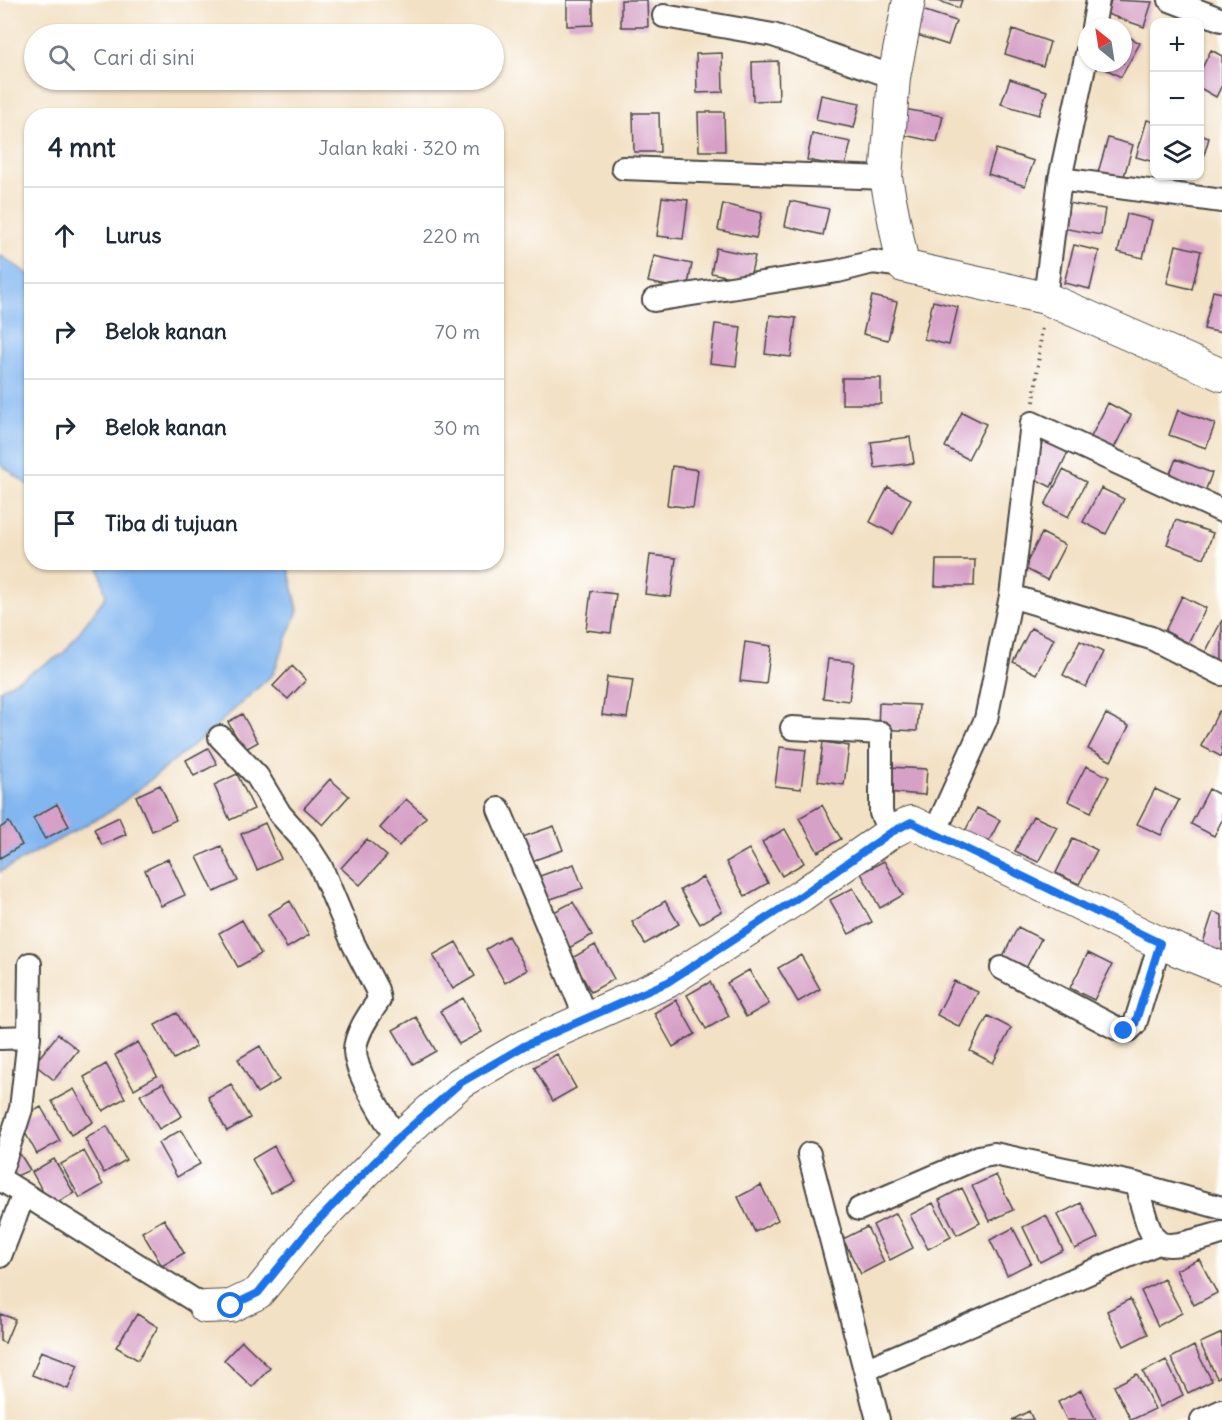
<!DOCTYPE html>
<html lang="id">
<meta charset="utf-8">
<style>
body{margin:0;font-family:Delius,sans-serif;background:#f2f2f3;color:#1f2937}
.controls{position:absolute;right:18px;top:18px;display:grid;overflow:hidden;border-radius:12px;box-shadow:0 2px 4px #0004}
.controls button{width:54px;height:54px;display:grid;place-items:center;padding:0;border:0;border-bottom:2px solid #e0e1e3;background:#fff;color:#1f2937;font:30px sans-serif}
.compass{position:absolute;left:1078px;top:18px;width:54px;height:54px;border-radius:50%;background:#fff;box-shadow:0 2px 4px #0004;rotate:330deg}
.stop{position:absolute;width:18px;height:18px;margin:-14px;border:4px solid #1a73e8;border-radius:50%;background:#fff}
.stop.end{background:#1a73e8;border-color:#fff;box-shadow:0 2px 6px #0008}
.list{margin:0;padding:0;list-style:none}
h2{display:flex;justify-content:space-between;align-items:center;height:78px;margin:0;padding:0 24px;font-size:26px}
h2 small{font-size:20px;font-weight:400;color:#747a83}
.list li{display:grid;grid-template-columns:39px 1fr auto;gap:18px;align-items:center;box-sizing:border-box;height:96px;padding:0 24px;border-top:2px solid #e0e1e3}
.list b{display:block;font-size:22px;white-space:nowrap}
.list em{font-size:20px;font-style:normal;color:#747a83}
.icon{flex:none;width:33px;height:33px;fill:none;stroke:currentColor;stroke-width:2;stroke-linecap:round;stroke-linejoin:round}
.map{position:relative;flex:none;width:1222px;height:1420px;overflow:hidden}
.search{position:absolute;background:#fff;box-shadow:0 2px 4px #0004;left:24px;top:24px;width:480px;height:66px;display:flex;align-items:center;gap:15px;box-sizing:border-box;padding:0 21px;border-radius:33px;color:#747a83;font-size:22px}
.panel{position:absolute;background:#fff;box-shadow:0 2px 4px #0004;left:24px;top:108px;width:480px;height:462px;border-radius:24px}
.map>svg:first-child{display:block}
.water{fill:#82b6f0;stroke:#56708e;stroke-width:1.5}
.building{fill:#d7a0c7}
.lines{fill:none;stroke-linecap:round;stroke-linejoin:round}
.street-casing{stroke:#494642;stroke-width:26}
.secondary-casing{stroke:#494642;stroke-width:34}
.path{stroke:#494642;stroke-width:4;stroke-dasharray:1.5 4.5;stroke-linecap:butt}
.street{stroke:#fff;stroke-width:22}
.secondary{stroke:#fff;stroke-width:32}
.route{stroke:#1a73e8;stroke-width:8}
</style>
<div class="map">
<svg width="1222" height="1420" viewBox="0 0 1222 1420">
<rect width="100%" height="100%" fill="#fff"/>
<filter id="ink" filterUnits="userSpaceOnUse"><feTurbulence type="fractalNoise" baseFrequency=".0167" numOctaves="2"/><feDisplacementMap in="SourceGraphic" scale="12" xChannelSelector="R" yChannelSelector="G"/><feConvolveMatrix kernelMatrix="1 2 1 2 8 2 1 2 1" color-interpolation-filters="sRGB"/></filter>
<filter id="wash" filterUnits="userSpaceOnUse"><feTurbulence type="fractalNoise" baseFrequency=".008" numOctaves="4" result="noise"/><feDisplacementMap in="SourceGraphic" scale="24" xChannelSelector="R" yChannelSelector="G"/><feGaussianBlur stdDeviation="1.35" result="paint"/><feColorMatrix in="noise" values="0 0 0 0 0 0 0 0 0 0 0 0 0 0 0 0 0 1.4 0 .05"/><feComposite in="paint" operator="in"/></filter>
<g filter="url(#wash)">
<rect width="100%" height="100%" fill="#f3e1c5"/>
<path class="water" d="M0,255L31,276V487L0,464Z
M98,563H287L298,610L273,674L214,728L113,810L0,872V690L63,654L106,596Z"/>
<g id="blocks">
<path class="building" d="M567,0H593V25L567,26Z
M621,0H647L648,27H621Z
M936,0H962L959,8Z
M1111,0L1152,2L1144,27L1107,14Z
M919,9L956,21L948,45L911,33Z
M1013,29L1050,42L1043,66L1005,54Z
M1123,34L1140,43L1121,77L1098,65L1099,63H1123Z
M1211,50L1222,56V85L1216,97L1200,88V72Z
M722,53L723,92L697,93L696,54Z
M778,61L779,100L753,101L752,62Z
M1010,79L1047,91L1039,115L1001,104Z
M821,95L860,103L854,128L816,120Z
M904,109L943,116L937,142L899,134Z
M698,112H724L725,151H699Z
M633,113H659L660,152H634Z
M1147,120L1154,122V162L1136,157Z
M812,134L851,142L845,167L807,160Z
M1200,135L1209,138L1200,169Z
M1108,138L1133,145L1122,183L1097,176Z
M996,149L1034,161L1025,186L988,174Z
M662,197L688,200L683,239L657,236Z
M790,201L829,209L823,235L785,226Z
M1067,203L1105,209L1101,235L1062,228Z
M723,204L762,213L756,238L718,230Z
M1127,214L1152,220L1143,258L1118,252Z
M1074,245L1099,251L1090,289L1064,283Z
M1176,245L1201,251L1192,289L1167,283Z
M716,248L755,256L749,281L711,273Z
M654,256L692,264L687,290L648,282Z
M1213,291L1222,293V333L1204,329Z
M872,296L897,302L888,340L863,334Z
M933,301L958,307L949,345L924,339Z
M770,315L796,318L791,357L765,354Z
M715,324L741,327L736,366L710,363Z
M842,378H881V404H842Z
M1108,403L1131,415L1113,450L1090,439Z
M1178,410L1215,424L1206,448L1169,435Z
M962,412L986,424L968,459L945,447Z
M910,437L914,463L875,468L871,442Z
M1045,440L1068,452L1051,487L1027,475Z
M1176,459L1212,473L1203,497L1166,483Z
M672,466L698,470L693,508L667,505Z
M1063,470L1086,482L1068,517L1045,505Z
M888,487L911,499L893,534L870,522Z
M1101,488L1124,499L1106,534L1083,522Z
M1176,520L1213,533L1204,558L1167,544Z
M1042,533L1065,545L1047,580L1024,568Z
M650,555L676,558L671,597L645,594Z
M936,560H975L974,586H935Z
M591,591L616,594L611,633L586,630Z
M1182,596L1206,608L1188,643L1165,631Z
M1222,620V667L1203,657Z
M1031,628L1054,639L1036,674L1013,662Z
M1080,641L1103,652L1086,687L1063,675Z
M745,642L771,646L766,684L740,681Z
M828,659L854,662L849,701L823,698Z
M292,666L306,680L288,699L273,686Z
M607,677L633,680L627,718L602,715Z
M879,703L919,705L917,731L878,729Z
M1219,711L1222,713V757L1201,746Z
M242,714L258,742L244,750L228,722Z
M1106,714L1129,726L1111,761L1088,749Z
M823,742L849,746L844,785L818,781Z
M780,747L806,750L801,789L775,786Z
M208,748L217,764L194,776L186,760Z
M1086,766L1109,777L1091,812L1068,801Z
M887,767L927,769L925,795L885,792Z
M237,774L254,809L230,820L214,785Z
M330,779L349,796L323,825L304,808Z
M160,785L176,820L152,831L136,796Z
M1155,789L1179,800L1161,835L1137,824Z
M1209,789L1222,796V820L1214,836L1191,824Z
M406,799L426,817L399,846L380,828Z
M57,804L69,826L45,839L33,818Z
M822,805L841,839L818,852L799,818Z
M977,808L1000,820L982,854L959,843Z
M1033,816L1057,827L1038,862L1015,851Z
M119,817L126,834L102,845L94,829Z
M9,822L22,845L0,858V828Z
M265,823L281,859L257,870L241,834Z
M554,826L563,850L526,863L517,839Z
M785,829L804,863L782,876L762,842Z
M1073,838L1097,850L1079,884L1056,873Z
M367,839L387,856L360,885L341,868Z
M221,846L238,881L214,892L197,857Z
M749,849L768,883L745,896L726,862Z
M168,859L185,895L161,906L145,870Z
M884,861L903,895L880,908L861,873Z
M574,864L583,888L545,901L537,877Z
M703,877L722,911L700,924L680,890Z
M853,888L872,922L849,934L830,900Z
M290,901L309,935L287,948L268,914Z
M665,901L679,924L645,944L632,922Z
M573,902L592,935L569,948L550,914Z
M1213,912L1222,915V956L1201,949Z
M242,920L261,954L238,967L219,933Z
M1018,927L1041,939L1023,974L1000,962Z
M508,936L527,970L505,983L486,949Z
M456,942L475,976L453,989L433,955Z
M595,945L614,979L591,992L572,958Z
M1088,953L1112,965L1094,1000L1070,988Z
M801,955L820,989L798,1002L778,968Z
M749,970L769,1004L746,1017L727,983Z
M954,981L978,992L960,1027L937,1015Z
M710,982L729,1016L706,1029L687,995Z
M463,998L482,1032L459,1044L440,1011Z
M676,1000L695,1034L673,1047L654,1013Z
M177,1013L196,1047L174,1059L155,1025Z
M988,1016L1011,1028L993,1063L970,1051Z
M416,1017L436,1051L413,1064L393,1030Z
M58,1034L78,1050L54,1080L34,1064Z
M138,1042L157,1076L134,1089L115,1055Z
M260,1046L279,1080L257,1093L238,1059Z
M557,1054L576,1088L553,1101L534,1067Z
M106,1064L125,1098L103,1111L84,1077Z
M163,1083L182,1116L159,1129L140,1095Z
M231,1084L250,1118L227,1131L208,1097Z
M74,1089L93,1122L71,1135L52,1101Z
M41,1107L60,1141L37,1154L18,1120Z
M107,1126L126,1160L104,1173L85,1139Z
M181,1130L200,1164L177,1177L158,1143Z
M274,1146L293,1181L271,1193L252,1159Z
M84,1151L103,1185L80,1198L61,1164Z
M20,1154L30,1170L14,1177L8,1162Z
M54,1159L74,1193L51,1206L32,1172Z
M996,1175L1013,1210L990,1221L972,1186Z
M761,1185L778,1220L755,1232L738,1197Z
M962,1188L980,1223L957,1235L939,1200Z
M933,1203L951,1237L928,1249L910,1215Z
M1081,1203L1098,1238L1075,1249L1057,1215Z
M896,1213L913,1248L890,1260L873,1225Z
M1046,1215L1063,1250L1040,1262L1023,1227Z
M164,1219L184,1253L162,1266L142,1232Z
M867,1227L884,1262L861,1274L843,1239Z
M1013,1228L1031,1263L1007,1275L990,1240Z
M1199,1259L1217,1293L1194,1305L1176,1270Z
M1164,1279L1182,1313L1158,1326L1141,1291Z
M1130,1299L1148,1334L1124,1346L1107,1311Z
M0,1314L15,1319L5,1343L0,1341Z
M137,1314L158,1327L138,1360L116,1347Z
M1222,1333V1376L1217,1378L1200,1343Z
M242,1341L270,1368L252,1387L224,1360Z
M1194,1346L1212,1381L1188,1393L1171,1358Z
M41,1351L78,1365L68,1389L32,1375Z
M1166,1360L1183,1395L1160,1407L1143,1372Z
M1137,1374L1155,1409L1131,1420L1114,1386Z
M1081,1390L1096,1420H1067L1058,1402Z
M1029,1411L1033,1420H1012Z"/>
</g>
</g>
<g filter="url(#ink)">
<use href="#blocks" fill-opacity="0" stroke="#494642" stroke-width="1.5"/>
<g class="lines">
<g class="street-casing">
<path id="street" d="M1170,0L1222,20
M664,16L773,35L894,77
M1093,27L1098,0
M623,168L886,178
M1060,179L1222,201
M1045,298L1060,179L1087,53
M654,300L838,271L873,262L903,266
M1011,596L1151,638L1222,674
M792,728L881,733V813L890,833
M220,737L257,776L280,814L305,842L321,867L353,943L377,990L379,1000C370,1013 355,1034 355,1051C356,1076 385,1117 397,1140
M499,809L586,1018
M935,832L986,719L1011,596L1032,423L1222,511
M1002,968L1120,1030H1129L1135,1024L1160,943
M0,1038L29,1037
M809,1154L878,1420
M0,1173L21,1109L29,1037L30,964
M0,1179L205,1307
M1136,1184C1156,1255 1150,1253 1222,1233
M859,1209L979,1157L994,1154L1136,1184L1222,1208
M0,1256L24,1194
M865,1370L1158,1243
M1202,1420L1222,1411"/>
</g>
<g class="secondary-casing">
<path id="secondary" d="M909,0L894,77L886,178L903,266L1045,298L1222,375
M205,1307L231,1306L258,1293L309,1230L397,1140L460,1083L524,1046L667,982L802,895L890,833L911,822L1160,943L1222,968"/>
</g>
<path class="path" d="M1034,402L1042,326"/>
<use href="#street" class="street"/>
<use href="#secondary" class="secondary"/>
</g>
</g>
<g class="lines" filter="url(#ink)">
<path class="route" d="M231,1306L258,1293L309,1230L396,1140L460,1083L524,1046L668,982L802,895L890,833L911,822L1160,943L1135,1024L1124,1031"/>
</g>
</svg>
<div class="controls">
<button>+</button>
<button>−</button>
<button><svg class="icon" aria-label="layers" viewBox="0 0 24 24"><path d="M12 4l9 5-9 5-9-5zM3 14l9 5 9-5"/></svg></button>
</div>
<svg class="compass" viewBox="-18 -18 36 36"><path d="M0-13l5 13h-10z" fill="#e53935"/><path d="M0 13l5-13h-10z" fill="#747a83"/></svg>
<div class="stop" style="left:231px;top:1306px"></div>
<div class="stop end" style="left:1124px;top:1031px"></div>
<div class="search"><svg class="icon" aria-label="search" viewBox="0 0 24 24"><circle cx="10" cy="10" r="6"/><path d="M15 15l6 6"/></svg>Cari di sini</div>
<section class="panel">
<h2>4 mnt<small>Jalan kaki · 320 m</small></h2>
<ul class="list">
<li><svg class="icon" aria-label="ahead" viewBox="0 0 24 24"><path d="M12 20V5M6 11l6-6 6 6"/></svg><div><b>Lurus</b></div><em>220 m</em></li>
<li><svg class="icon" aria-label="right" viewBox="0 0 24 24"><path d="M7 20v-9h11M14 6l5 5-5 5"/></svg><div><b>Belok kanan</b></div><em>70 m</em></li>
<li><svg class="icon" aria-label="right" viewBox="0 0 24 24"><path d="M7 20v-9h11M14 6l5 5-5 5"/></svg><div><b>Belok kanan</b></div><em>30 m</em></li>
<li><svg class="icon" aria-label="arrive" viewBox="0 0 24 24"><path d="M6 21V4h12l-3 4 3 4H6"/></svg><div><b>Tiba di tujuan</b></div></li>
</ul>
</section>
</div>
